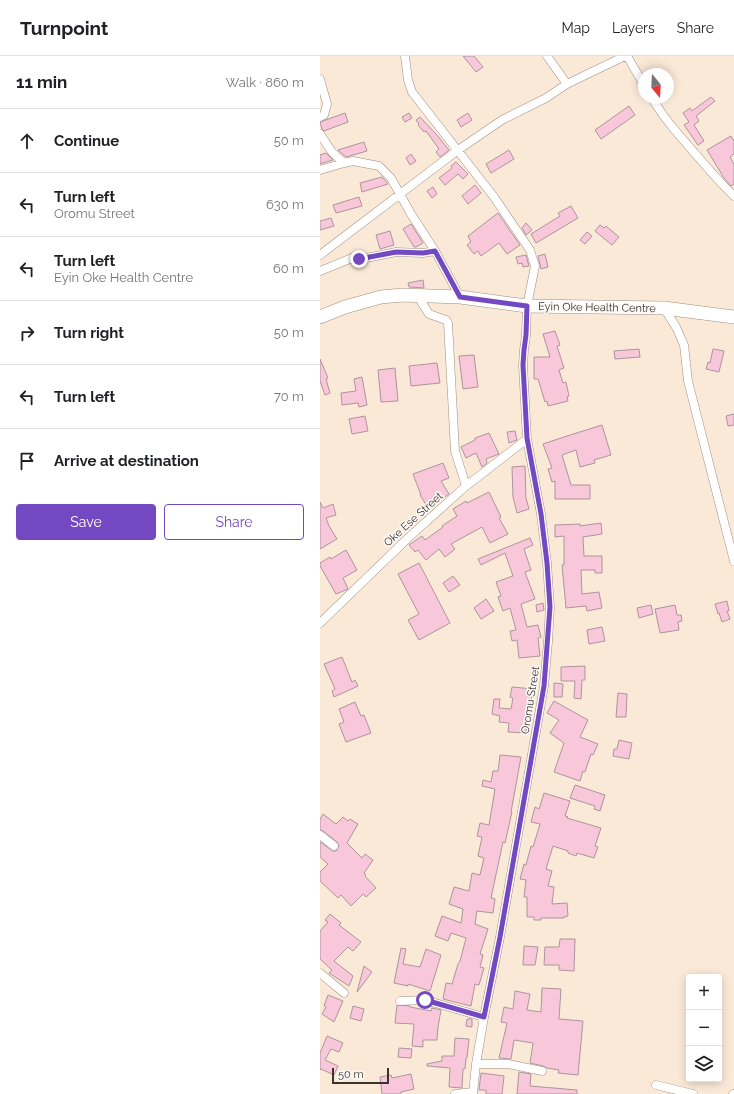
<!DOCTYPE html>
<meta charset="utf-8">
<style>
body{margin:0;font-family:Raleway,sans-serif;background:#f6f6f6;color:#202124}
.controls{position:absolute;right:12px;bottom:12px;display:grid;overflow:hidden;border-radius:4px;box-shadow:0 2px 10px #0003}
.controls button{width:36px;height:36px;display:grid;place-items:center;padding:0;border:0;border-bottom:1px solid #e0e0e0;background:#fff;color:#202124;font:20px sans-serif}
.compass{position:absolute;left:318px;top:12px;width:36px;height:36px;border-radius:50%;background:#fff;box-shadow:0 2px 10px #0003;rotate:162deg}
.scale{position:absolute;left:12px;bottom:10px;width:57px;box-sizing:border-box;padding-left:4px;border:2px solid #3b342e;border-top:0;font-size:11px;line-height:14px;white-space:nowrap;color:#3b342e;-webkit-text-stroke:3px #fdf9f6;paint-order:stroke}
.stop{position:absolute;width:12px;height:12px;margin:-9px;border:3px solid #7448c0;border-radius:50%;background:#fff}
.stop.end{background:#7448c0;border-color:#fff;box-shadow:0 1px 4px #0008}
.list{margin:0;padding:0;list-style:none}
h2{display:flex;justify-content:space-between;align-items:center;height:52px;margin:0;padding:0 16px;font-size:17px}
h2 small{font-size:13px;font-weight:400;color:#757577}
.list li{display:grid;grid-template-columns:26px 1fr auto;gap:12px;align-items:center;box-sizing:border-box;height:64px;padding:0 16px;border-top:1px solid #e0e0e0}
.list b{display:block;font-size:15px;white-space:nowrap}
.list p{margin:0;font-size:13px;white-space:nowrap;color:#757577}
.list em{font-size:13px;font-style:normal;color:#757577}
.actions{display:flex;gap:8px;padding:12px 16px}
.actions a{flex:1;padding:9px 0;border:1px solid #7448c0;border-radius:4px;text-align:center;font-size:14px;color:#7448c0}
.actions .main{background:#7448c0;color:#fff}
.icon{flex:none;width:22px;height:22px;fill:none;stroke:currentColor;stroke-width:2;stroke-linecap:round;stroke-linejoin:round}
.map{position:relative;flex:none;width:414px;height:1038px;overflow:hidden}
header{display:flex;align-items:center;gap:24px;box-sizing:border-box;height:56px;padding:0 20px;background:#fff;border-bottom:1px solid #e0e0e0}
header strong{font-size:19px}
nav{display:flex;gap:22px;margin-inline-start:auto;font-size:14px}
main{display:flex}
aside{flex:1;background:#fff}
.map>svg:first-child{display:block}
.building{fill:#f8c7d9;stroke:#ac959d}
.lines{fill:none;stroke-linecap:round;stroke-linejoin:round}
.minor-casing{stroke:#9f8e7f;stroke-width:9}
.primary-casing{stroke:#9f8e7f;stroke-width:14}
.minor{stroke:#fff;stroke-width:8}
.primary{stroke:#fff;stroke-width:13}
.route{stroke:#7448c0;stroke-width:5}
.labels{text-anchor:middle;stroke-width:3;stroke-linejoin:round;paint-order:stroke}
.street-label{font-size:11px;fill:#3b342e;stroke:#fdf9f6}
</style>
<header>
<strong>Turnpoint</strong>
<nav><a>Map</a><a>Layers</a><a>Share</a></nav>
</header>
<main>
<aside>
<h2>11 min<small>Walk · 860 m</small></h2>
<ul class="list">
<li><svg class="icon" aria-label="ahead" viewBox="0 0 24 24"><path d="M12 20V5M6 11l6-6 6 6"/></svg><div><b>Continue</b></div><em>50 m</em></li>
<li><svg class="icon" aria-label="left" viewBox="0 0 24 24"><path d="M17 20v-9H6M10 6l-5 5 5 5"/></svg><div><b>Turn left</b><p>Oromu Street</p></div><em>630 m</em></li>
<li><svg class="icon" aria-label="left" viewBox="0 0 24 24"><path d="M17 20v-9H6M10 6l-5 5 5 5"/></svg><div><b>Turn left</b><p>Eyin Oke Health Centre</p></div><em>60 m</em></li>
<li><svg class="icon" aria-label="right" viewBox="0 0 24 24"><path d="M7 20v-9h11M14 6l5 5-5 5"/></svg><div><b>Turn right</b></div><em>50 m</em></li>
<li><svg class="icon" aria-label="left" viewBox="0 0 24 24"><path d="M17 20v-9H6M10 6l-5 5 5 5"/></svg><div><b>Turn left</b></div><em>70 m</em></li>
<li><svg class="icon" aria-label="arrive" viewBox="0 0 24 24"><path d="M6 21V4h12l-3 4 3 4H6"/></svg><div><b>Arrive at destination</b></div></li>
</ul>
<div class="actions"><a class="main">Save</a><a>Share</a></div>
</aside>
<div class="map">
<svg width="414" height="1038" viewBox="0 0 414 1038">
<rect width="100%" height="100%" fill="#fbe9d8"/>
<path class="building" d="M143,0H154L163,11L156,16Z
M391,41L395,45L376,60L379,65L374,69L384,85L378,89L364,69L369,66L363,57L370,52L372,55Z
M309,50L315,59L281,83L275,74Z
M25,57L28,66L4,75L2,73L0,66Z
M89,57L92,62L85,66L82,61Z
M148,57L152,64L141,71L137,64Z
M100,61L116,78L129,94L120,101L116,96L119,93L106,75L104,76L98,69L99,68L96,64Z
M411,80L414,85V98L410,101L414,108V128L411,130L404,122L387,94Z
M44,86L47,95L26,101L18,94Z
M189,94L194,103L171,117L166,108Z
M6,97L13,104L0,108V99Z
M91,98L96,105L90,109L86,102Z
M136,106L148,118L143,123L138,118L125,129L119,122L132,112L131,110Z
M62,121L68,128L42,136L40,127Z
M155,129L161,137L148,148L142,140Z
M113,131L117,138L112,142L107,135Z
M39,141L42,150L16,157L13,149Z
M251,150L258,162L216,187L211,178L240,160L238,157Z
M178,157L200,189L187,198L179,187L161,200L158,195L154,198L147,189L151,186L148,180Z
M11,162L14,170L0,174V165Z
M206,167L212,174L206,179L202,172Z
M91,168L103,187L96,191H94L83,173Z
M280,169L284,172L286,170L299,181L292,189L275,175Z
M70,175L74,189L60,193L56,179Z
M267,176L272,180L265,188L260,184Z
M225,198L228,211L221,213L218,200Z
M206,199L209,210L203,211L202,207L198,208L196,201Z
M103,224L104,232L89,231L88,227Z
M235,275L240,289L237,290L244,312L239,314L243,327L246,326L249,340L247,341L248,345L228,350L227,345L225,346L218,323H214V301H230L223,278Z
M319,293L320,301L295,303L294,295Z
M393,293L404,295L399,316L386,313L388,306L390,307Z
M154,299L158,331L143,333L139,300Z
M0,303L8,322L6,323L10,337L5,339L0,325Z
M117,307L120,327L91,330L89,310Z
M75,312L78,345L61,346L58,314Z
M42,321L47,349L39,351L38,347L22,349L21,337L36,335L34,323Z
M414,358V369L408,370L406,360Z
M45,360L48,375L32,378L29,363Z
M282,369L291,399L274,404L275,407L260,411L256,394L242,399L251,429H270V443H235V425L232,426L228,413L232,412L223,388L247,380Z
M195,375L197,384L189,387L187,376Z
M169,377L179,398L166,403L167,407L162,411L156,397L146,402L141,391L155,384V382Z
M123,407L129,422L121,425L129,438L108,452L100,439H101L93,418Z
M205,410L206,442L209,453L197,457L193,441L192,411Z
M169,436L181,461L179,462L188,478L170,487L162,471L131,488L135,493L125,501L119,493L106,504L98,494L95,496L89,489L102,480L105,484L123,471L122,470L137,460L133,453L146,445L147,447Z
M0,446L3,452L13,448L16,459L6,462L9,470L17,483L0,493Z
M281,467L282,478L263,481L264,500H282V517H275V514H261L262,538L279,536L282,552L267,555L266,550L246,552L242,509H244V480L235,481V469L260,468V470Z
M210,482L213,489L204,493L211,514L205,516L215,543L201,548L207,571L218,569L221,581L218,582L220,600L199,602L197,584L192,585L190,575L196,574L190,552L183,555L178,541L181,540L176,526L193,520L185,497L161,509L158,503Z
M26,494L37,514L23,522L28,533L16,538L0,510V507L10,501L11,503Z
M99,507L130,567L99,584L88,564L99,558L78,518Z
M133,520L140,529L129,536L123,527Z
M166,543L174,555L161,563L154,552Z
M407,545L409,555H407L410,563L402,566L399,557L398,558L395,548Z
M223,547L224,554L217,556L216,549Z
M331,549L333,558L319,562L317,552Z
M355,549L357,559H361L362,565L358,566L359,574L340,577L335,553Z
M282,571L285,585L269,588L267,574Z
M22,601L32,626L35,624L38,630L14,641L12,635L15,633L4,608Z
M265,610V624H262L261,643L254,642L255,625H241V611Z
M234,627L243,628L242,641H234Z
M192,631L213,633L208,661L207,660L206,677L188,676L189,667L179,666L180,660L172,658L174,643H180L179,652L191,653L193,642L190,641Z
M298,637L307,638L306,661H296Z
M234,645L268,664L260,681L278,688L273,699L271,698L265,716L263,715L260,725L234,716L244,687L230,677L239,664L227,657Z
M35,646L41,660L44,659L51,677L26,686L19,668L24,666L19,653Z
M299,684L312,687L309,703L293,700L294,693H297Z
M180,699L201,701L191,756H192L185,787L183,786L171,842L175,843L173,857L157,855L155,868L168,873L160,898L163,899L160,911L164,912L159,929L155,928L151,950L123,943L126,927L132,928L138,908L140,905L146,882L131,877L128,885L115,880L122,860L141,867L143,853L129,848L134,831L149,835L152,817L160,819L164,802L158,800L162,781L157,780L160,767L169,769L175,733L162,730L163,724L171,726L173,715H178Z
M255,729L285,739L280,755L274,753L275,750L250,742Z
M224,737L250,745L245,760L248,761L247,762L281,772L275,790L278,791L274,802L257,797L256,800L248,797V795L233,790L226,813L232,815L228,830L234,831L232,848L247,847L248,860L244,861V862H221V864H214V861H207V841H204L206,824L200,823L204,808L206,809L211,790L213,791L220,768L211,766L215,751L219,753Z
M3,758L16,768L23,761L28,765L30,763L38,768L27,787L42,802L45,798L53,804L44,817L46,819L45,820L56,832L46,841L43,838L31,850L21,839L18,842L0,825V816L8,808L0,801V786L13,795H16L19,790L17,786L3,775L0,774V763Z
M10,858L21,867L19,869L41,886L33,895L28,891L14,905L33,920L29,930L9,917L12,914L0,903V875L8,866L5,864Z
M240,883H255L254,915L239,914V909H224L225,891H239Z
M204,890L218,891L215,909H203Z
M81,892L86,893L83,908L100,911L106,893L121,899L110,935L88,928V930L74,927Z
M44,910L52,916L37,936Z
M222,932L241,933L239,963L263,965L258,1019L238,1017L239,1014L227,1012L223,1010L210,1007L213,987L194,984L191,1003L179,1002L187,967L181,966L184,951L193,953L195,935L210,938L207,954L221,956Z
M8,939L23,945L14,966L2,958L6,951L4,950Z
M77,949L90,950V951L111,955L112,952L121,954L118,971L117,984H103V991L92,990L94,968L75,967Z
M33,950L44,953L41,965L30,962Z
M147,963H152V971L146,970Z
M7,980L23,987L19,996L11,993L5,1004L18,1010L14,1019L1,1013L0,1014V997Z
M135,982L149,983L147,1002H146L145,1013H143L142,1032L129,1031L130,1012L107,1010V1008L122,1005V1000H134Z
M79,992L92,993L91,1002L78,1001Z
M199,1016L211,1018L210,1030L257,1034V1038H197Z
M161,1017L184,1020L182,1038H166V1034H159Z
M91,1018L94,1033L81,1036V1038H62L60,1021L71,1019L72,1022Z"/>
<g class="lines">
<g class="minor-casing">
<path id="minor" d="M85,0L88,24L92,36L174,141L210,194L215,210L207,250L206,279L204,294L203,309L207,383L221,458L227,507L230,551L228,586L224,630L180,881L164,961L156,1008L153,1038
M227,0L247,28
M307,0L324,29
M0,23L7,48L4,59L0,61
M332,42C343,61 357,77 372,94C386,110 399,126 414,140
M0,78L12,96L24,107
M0,114L24,107L33,105L59,110L71,122L91,158L115,195L140,241
M0,199L138,94L182,64L226,42L247,28L305,0
M0,215L32,202H46L76,196L103,197L115,195
M97,239L109,258L126,264L128,267L135,395L146,430
M344,252L356,271L364,289L368,325L414,505
M0,567L88,482L146,430L207,383
M0,779L14,790
M0,917L24,937
M80,945L105,944L164,961
M156,1008H188L222,1015
M336,1029L373,1038
M135,1038L153,1036
M413,1038H414"/>
</g>
<g class="primary-casing">
<path id="primary" d="M0,261L25,251L61,241L82,239L140,241L207,250L344,252L414,261"/>
</g>
<use href="#minor" class="minor"/>
<use href="#primary" class="primary"/>
</g>
<g class="lines">
<path class="route" d="M39,203L76,196L103,197L115,195L140,241L207,250L206,279L204,294L203,309L207,382L221,458L227,507L230,551L224,630L180,881L164,961L105,944"/>
</g>
<g class="labels">
<g class="street-label">
<text transform="translate(277 251) rotate(1)" y="4">Eyin Oke Health Centre</text>
<text transform="translate(93 463) rotate(-42)" y="4">Oke Ese Street</text>
<text transform="translate(210 644) rotate(-81)" y="4">Oromu Street</text>
</g>
</g>
</svg>
<div class="controls">
<button>+</button>
<button>−</button>
<button><svg class="icon" aria-label="layers" viewBox="0 0 24 24"><path d="M12 4l9 5-9 5-9-5zM3 14l9 5 9-5"/></svg></button>
</div>
<svg class="compass" viewBox="-18 -18 36 36"><path d="M0-13l5 13h-10z" fill="#e53935"/><path d="M0 13l5-13h-10z" fill="#757577"/></svg>
<div class="scale">50 m</div>
<div class="stop" style="left:105px;top:944px"></div>
<div class="stop end" style="left:39px;top:203px"></div>
</div>
</main>
